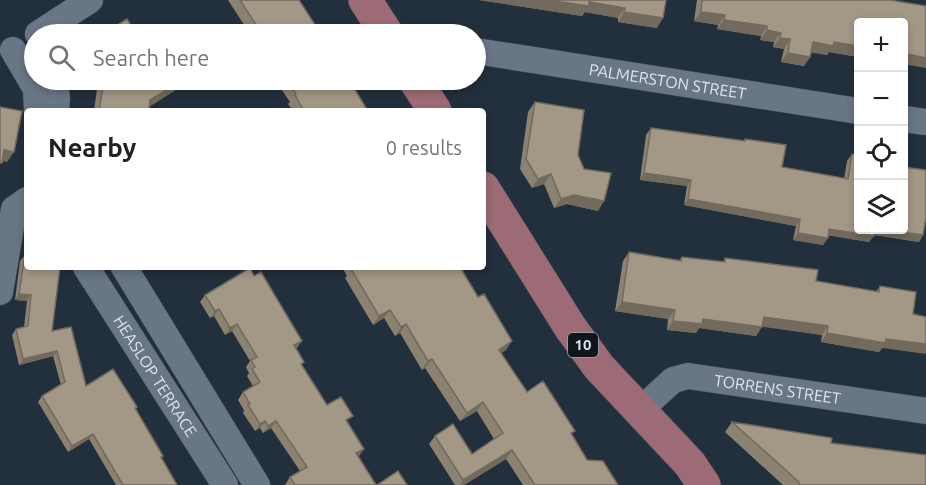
<!DOCTYPE html>
<meta charset="utf-8">
<style>
body{margin:0;font-family:Ubuntu,sans-serif;background:#f2f2f2;color:#202124}
.controls{position:absolute;right:18px;top:18px;display:grid;overflow:hidden;border-radius:6px;box-shadow:0 3px 9px #0003}
.controls button{width:54px;height:54px;display:grid;place-items:center;padding:0;border:0;border-bottom:2px solid #e0e0e0;background:#fff;color:#202124;font:30px sans-serif}
.list{margin:0;padding:0;list-style:none}
h2{display:flex;justify-content:space-between;align-items:center;height:78px;margin:0;padding:0 24px;font-size:26px}
h2 small{font-size:20px;font-weight:400;color:#757577}
.icon{flex:none;width:33px;height:33px;fill:none;stroke:currentColor;stroke-width:2;stroke-linecap:round;stroke-linejoin:round}
.map{position:relative;flex:none;width:926px;height:485px;overflow:hidden}
.search{position:absolute;background:#fff;box-shadow:0 3px 9px #0003;left:24px;top:24px;width:462px;height:66px;display:flex;align-items:center;gap:15px;box-sizing:border-box;padding:0 21px;border-radius:33px;color:#757577;font-size:22px}
.panel{position:absolute;background:#fff;box-shadow:0 3px 9px #0003;left:24px;top:108px;width:462px;height:162px;border-radius:6px}
.map>svg:first-child{display:block}
.lines{fill:none;stroke-linecap:round;stroke-linejoin:round}
.minor-casing{stroke:#424d58;stroke-width:27}
.primary-casing{stroke:#424d58;stroke-width:34}
.minor{stroke:#687686;stroke-width:26}
.primary{stroke:#9c6b75;stroke-width:33}
.wall{fill:#8c8272}
.shaded-wall{fill:#726a5d}
.building{fill:#a39785;stroke:#726a5d;stroke-width:1.5}
.labels{text-anchor:middle;stroke-width:6;stroke-linejoin:round;paint-order:stroke}
.shield{fill:#11161c;stroke:#a0a7af;stroke-width:1.5}
.shield-label{font-size:15px;font-weight:bold;fill:#dde5ee}
.street-label{font-size:16px;fill:#dde5ee;stroke:#11161c}
</style>
<div class="map">
<svg width="926" height="485" viewBox="0 0 926 485">
<rect width="100%" height="100%" fill="#222f3c"/>
<g class="lines">
<g class="minor-casing">
<g id="minor">
<path d="M38,34L90,0"/>
<path d="M13,50L36,89L37,111"/>
<path id="s1" d="M476,51L858,111"/>
<path d="M54,80L57,98L56,111"/>
<path d="M904,119L926,122"/>
<path id="s2" d="M86,267L225,485"/>
<path d="M124,267L257,485"/>
<path d="M0,292L14,209L27,200"/>
<path id="s3" d="M639,411L673,380L688,376L926,411"/>
</g>
</g>
<g class="primary-casing">
<path id="primary" d="M365,0L387,34
M415,80L435,111
M483,188L570,327L599,367L690,464L704,485"/>
</g>
<use href="#minor" class="minor"/>
<use href="#primary" class="primary"/>
</g>
<path class="wall" d="M228,0H299L321,34H250Z
M479,0H666L657,28L618,22V18L585,12L582,16Z
M697,0H890L858,22V57L829,52L827,55L811,52L810,57L804,66L781,62L784,49L773,47L774,42L760,40L761,36L717,29L718,25L694,21Z
M100,80H188L185,84L150,106L149,111H94L98,82Z
M275,80H349L368,111H293L288,104L290,102Z
M535,102L578,155L598,211L567,204L554,208L544,184L532,188L520,169L528,112Z
M651,128L744,141L745,139L782,167L844,179L847,161L852,154L923,235L919,242L874,235L869,242L828,235L823,245L793,240L796,226L684,205L687,186L640,180L646,135Z
M629,252L679,260L682,257L723,262L725,258L816,281L876,292L880,286L882,348L879,352L821,342L822,335L762,326L756,336L699,328L696,333L667,330L668,319L615,311L623,261Z
M25,255L52,331L86,386L137,407L136,409L162,458L177,485H116L89,439L68,452L38,402L42,396L61,385L53,356L19,365L12,335L16,329L24,327L27,301L15,300L20,261Z
M342,267H461L506,350L501,353L527,392L572,435L587,460L618,485H523L506,459L464,485H455L429,444L435,436L472,454L494,439L477,411L460,421L425,368L422,370L400,333L395,336L384,318L373,325L345,278L347,276Z
M205,295L297,348H296L304,362L302,365L327,405L348,423L359,456H358L376,485H285L290,477L300,471L271,428L263,433L260,428L255,431L243,413L244,410L238,400L243,392L253,386L247,376L249,373L246,367L250,361L232,331L225,335L214,316L210,318L200,302Z
M732,422L831,443L926,485H783L725,432Z"/>
<path class="shaded-wall" d="M479,0H547L589,2L625,8L618,18L585,12L582,16Z
M624,12L663,18L657,28L618,22Z
M701,12L725,15L718,25L694,21Z
M724,20L767,26L761,36L717,29Z
M767,30L781,33L774,42L760,40Z
M780,38L790,39L784,49L773,47Z
M813,42H834L858,46V57L829,52L827,55L806,52Z
M788,53L810,57L804,66L781,62Z
M903,53L926,58V68L903,64Z
M183,80H188L185,84L144,110L150,100Z
M4,150L14,152L7,162L0,161Z
M644,173L691,180L687,186L640,180Z
M551,174L544,184L532,188L538,179Z
M574,195L604,201L598,211L567,204L554,208L561,199Z
M688,199L800,219L796,226L684,205Z
M829,229L874,236L869,242L825,235Z
M874,230H886L923,235L919,242L871,234Z
M798,233L828,238L823,245L793,240Z
M19,294L31,295L27,301L15,300Z
M622,302L675,310L668,319L615,311Z
M219,309L214,316L210,318L215,311Z
M390,310L384,318L373,325L379,316Z
M764,317L828,326L822,335L757,326Z
M703,319L762,327L756,336L699,328L696,333L667,330L673,321Z
M237,324L232,331L225,335L230,328Z
M406,324L400,333L395,336L401,327Z
M827,333L886,339L926,344V354L882,348L879,352L821,342Z
M302,341L297,348L289,352L294,345Z
M512,341L506,350L493,359L499,350Z
M57,351L53,356L19,365L23,359Z
M432,359L425,368L422,370L428,361Z
M483,402L477,411L460,421L467,413Z
M265,421L260,428L255,431L260,424Z
M276,421L271,428L263,433L268,426Z
M93,434L89,439L68,452L72,446Z
M364,449L359,456L351,461L356,453Z
M512,450L506,459L464,485H460L463,480Z"/>
<path class="building" d="M240,0H299L321,34H262Z
M547,0H666L663,18L624,12L625,8L589,2V6Z
M702,0H890L926,6V58L903,53V22H858V46L834,42L833,46L813,42L810,57L788,53L790,39L780,38L781,33L767,30V26L724,20L725,15L701,12Z
M127,19L136,34H111L108,31Z
M162,28L166,34H153Z
M104,80H183L150,100L149,111H99Z
M287,80H349L368,111H304L295,95L296,94Z
M535,102L584,110L578,155L584,169L611,173L604,201L574,195L561,199L551,174L538,179L526,159Z
M0,107L22,111L14,152L4,150L2,163H0Z
M651,128L745,141V139L786,145L782,167L848,179L852,154L858,155V230H875L874,236L829,229L828,238L798,233L800,219L688,199L691,180L644,173Z
M903,167L926,170V217L923,235L886,230H903Z
M629,252L681,261L682,257L725,262V258L818,270L816,281L879,292L880,286L916,292L913,314L926,317V344L886,339L885,343L827,333L828,326L764,317L762,327L703,319L702,324L673,321L675,310L622,302Z
M25,255H27V267H60L52,331L71,327L86,386L113,369L137,407L135,408L163,456L161,457L177,485H123L93,434L72,446L42,396L65,382L57,351L23,359L16,329L28,326L31,295L19,294Z
M353,267H460L478,297L484,294L512,341L499,350L527,392L543,381L575,431L571,433L587,460L603,461L618,485H535L512,450L463,480L435,436L453,424L472,454L503,433L483,402L467,413L432,359L428,361L406,324L401,327L390,310L379,316L351,269L354,268Z
M250,268L254,276L261,272L302,341L294,345L304,362L301,364L327,405L341,397L353,416L346,420L364,449L356,453L376,485H295L290,477L307,467L276,421L268,426L265,421L260,424L248,405L250,404L243,392L260,382L252,369L255,367L251,360L257,357L237,324L230,328L219,309L215,311L205,295Z
M732,422L832,438L831,443L926,455V485H799V482Z
M398,471L407,485H377Z"/>
<g class="labels">
<rect class="shield" x="568" y="333" width="30" height="24" rx="4.5"/>
<g class="shield-label">
<text x="583" y="350">10</text>
</g>
<g class="street-label">
<text dy="6" stroke="none"><textPath href="#s1" startOffset="194">PALMERSTON STREET</textPath></text>
<text dy="6" stroke="none"><textPath href="#s2" startOffset="129">HEASLOP TERRACE</textPath></text>
<text dy="6" stroke="none"><textPath href="#s3" startOffset="152">TORRENS STREET</textPath></text>
</g>
</g>
</svg>
<div class="controls">
<button>+</button>
<button>−</button>
<button><svg class="icon" aria-label="locate" viewBox="0 0 24 24"><circle cx="12" cy="12" r="6"/><path d="M12 2v4M12 18v4M2 12h4M18 12h4"/></svg></button>
<button><svg class="icon" aria-label="layers" viewBox="0 0 24 24"><path d="M12 4l9 5-9 5-9-5zM3 14l9 5 9-5"/></svg></button>
</div>
<div class="search"><svg class="icon" aria-label="search" viewBox="0 0 24 24"><circle cx="10" cy="10" r="6"/><path d="M15 15l6 6"/></svg>Search here</div>
<section class="panel">
<h2>Nearby<small>0 results</small></h2>
<ul class="list">
</ul>
</section>
</div>
